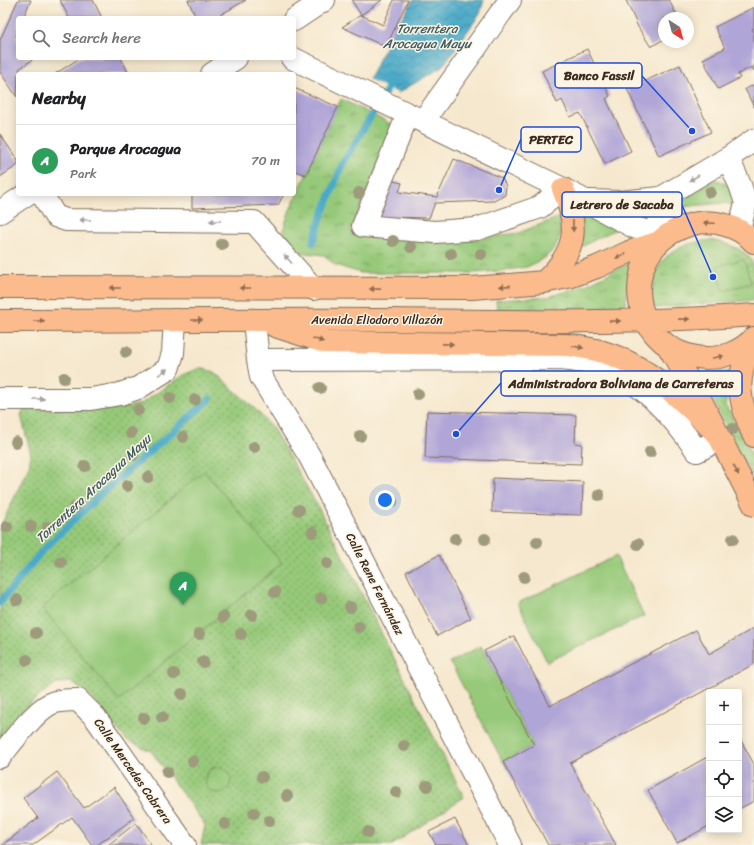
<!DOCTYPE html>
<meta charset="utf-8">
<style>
body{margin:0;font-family:Sriracha,sans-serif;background:#f6f6f6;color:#202124}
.controls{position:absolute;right:12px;bottom:12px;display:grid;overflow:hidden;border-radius:4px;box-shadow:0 2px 10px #0003}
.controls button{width:36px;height:36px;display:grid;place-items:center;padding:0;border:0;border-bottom:1px solid #e0e0e0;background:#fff;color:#202124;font:20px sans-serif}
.compass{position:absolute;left:658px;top:12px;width:36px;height:36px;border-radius:50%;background:#fff;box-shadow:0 2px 10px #0003;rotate:144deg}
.you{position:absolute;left:385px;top:500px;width:14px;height:14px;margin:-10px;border:3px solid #fff;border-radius:50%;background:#1a73e8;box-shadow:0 0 0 6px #1a73e833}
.badge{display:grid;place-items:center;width:26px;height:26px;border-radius:50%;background:#111827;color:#fff;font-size:13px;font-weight:700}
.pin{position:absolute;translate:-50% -33px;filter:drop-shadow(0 1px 2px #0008)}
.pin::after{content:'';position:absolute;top:21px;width:14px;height:12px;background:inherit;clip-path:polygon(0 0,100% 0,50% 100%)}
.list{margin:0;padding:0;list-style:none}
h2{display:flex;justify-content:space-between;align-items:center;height:52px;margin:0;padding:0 16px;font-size:17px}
h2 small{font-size:13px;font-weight:400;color:#757577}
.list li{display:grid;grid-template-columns:26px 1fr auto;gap:12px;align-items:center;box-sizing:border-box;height:72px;padding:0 16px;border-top:1px solid #e0e0e0}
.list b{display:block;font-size:15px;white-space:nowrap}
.list p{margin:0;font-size:13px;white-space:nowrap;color:#757577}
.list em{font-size:13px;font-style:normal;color:#757577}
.icon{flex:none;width:22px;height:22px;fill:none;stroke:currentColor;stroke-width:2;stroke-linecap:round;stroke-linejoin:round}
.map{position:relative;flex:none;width:754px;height:845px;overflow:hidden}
.search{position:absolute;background:#fff;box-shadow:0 2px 10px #0003;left:16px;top:16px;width:280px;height:44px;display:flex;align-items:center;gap:10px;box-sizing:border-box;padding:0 14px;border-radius:4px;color:#757577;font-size:15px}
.panel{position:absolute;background:#fff;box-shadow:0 2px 10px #0003;left:16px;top:72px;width:280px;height:124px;border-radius:4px}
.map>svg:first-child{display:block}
.grass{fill:url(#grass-tufts);stroke:#687a4c}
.park{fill:url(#park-dots);stroke:#687a4c}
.garden{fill:#96c979;stroke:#687a4c}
.water{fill:url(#water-waves);stroke:#426a72}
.pier{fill:#f6e8ce}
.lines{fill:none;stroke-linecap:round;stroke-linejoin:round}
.stream{stroke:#48a9c7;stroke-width:7}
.building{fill:#b0a5d7}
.minor-casing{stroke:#7c6c5c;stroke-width:24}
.highway-casing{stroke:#7c6c5c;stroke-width:24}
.minor{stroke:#fff;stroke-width:22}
.highway{stroke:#fbbb8c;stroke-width:22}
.tree{fill:#9e9a7c}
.oneway{fill:#a79f9a}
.oneway2{fill:#916b50}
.labels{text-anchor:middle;stroke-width:3;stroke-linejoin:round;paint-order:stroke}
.street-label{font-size:12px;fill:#3b2a1e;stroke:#fcf5e5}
.water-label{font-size:13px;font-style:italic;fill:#405d62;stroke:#fcf5e5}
.leader{fill:none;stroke:#1d4ed8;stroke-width:1.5}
.callout-dot{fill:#1d4ed8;stroke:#fcf5e5;stroke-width:1.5}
.callout{fill:#fcf5e5;stroke:#1d4ed8;stroke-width:1.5}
.callout-label{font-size:13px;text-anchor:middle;font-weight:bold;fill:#3b2a1e}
</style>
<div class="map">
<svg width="754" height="845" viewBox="0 0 754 845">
<defs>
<pattern id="grass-tufts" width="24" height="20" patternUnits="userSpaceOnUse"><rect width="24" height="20" fill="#96c979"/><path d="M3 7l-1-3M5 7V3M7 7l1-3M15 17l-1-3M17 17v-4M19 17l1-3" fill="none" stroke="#7ca363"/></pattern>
<pattern id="park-dots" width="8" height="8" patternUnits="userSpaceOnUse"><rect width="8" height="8" fill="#96c979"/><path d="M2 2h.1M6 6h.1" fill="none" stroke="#7ca363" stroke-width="1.8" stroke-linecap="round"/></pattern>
<pattern id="water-waves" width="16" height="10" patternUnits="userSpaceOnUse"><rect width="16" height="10" fill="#48a9c7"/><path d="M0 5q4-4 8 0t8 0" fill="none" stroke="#3d8aa1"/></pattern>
</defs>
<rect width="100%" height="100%" fill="#fcf5e5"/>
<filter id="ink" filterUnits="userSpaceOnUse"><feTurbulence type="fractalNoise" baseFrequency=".025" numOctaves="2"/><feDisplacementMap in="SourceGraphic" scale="8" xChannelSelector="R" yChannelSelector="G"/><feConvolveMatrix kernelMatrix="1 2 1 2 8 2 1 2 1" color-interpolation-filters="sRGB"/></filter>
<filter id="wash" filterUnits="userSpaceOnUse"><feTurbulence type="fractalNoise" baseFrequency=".012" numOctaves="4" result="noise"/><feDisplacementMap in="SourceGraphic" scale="16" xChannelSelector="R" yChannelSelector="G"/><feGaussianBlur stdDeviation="0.9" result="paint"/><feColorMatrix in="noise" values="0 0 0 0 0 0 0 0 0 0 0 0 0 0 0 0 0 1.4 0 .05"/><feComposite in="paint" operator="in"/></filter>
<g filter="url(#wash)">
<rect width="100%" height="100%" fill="#f6e8ce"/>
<path class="grass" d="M341,99L395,126L350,231L358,234L448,243L518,233L560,217L561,232L555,248L546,257L527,267L500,271L472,273H361L335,265L324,255L298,252L283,231L289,212Z
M717,180C732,184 735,192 740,205L722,203L672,208C687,195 698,184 717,180Z
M580,210L616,229L577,249Z
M711,240C727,243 752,250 754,269C754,279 754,290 754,300L652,308C649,264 668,244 711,240Z
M635,260L627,287L625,309H497L496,300L548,297L584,286Z
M728,372L725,390L727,408L754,459V480L699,373Z"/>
<path class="park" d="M200,368L214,372L253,407L272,427L316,503L464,797L392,845H201L205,825L151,751L126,740L92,697L71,682L57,683L45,691L24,709L0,737V528L29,466L31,455L21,415L24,409H119L141,404L183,375Z"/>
<path class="garden" d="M744,259L751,283L723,291L717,266Z
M204,471L282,563L119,700L42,608Z
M616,556L644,616L547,662L518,603Z
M481,646L534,745L503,762L450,662Z
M205 780a13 13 0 1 1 26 0a13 13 0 1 1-26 0Z"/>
<path class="water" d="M413,0H484L480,14L442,67L398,93L369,79L394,30Z"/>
<path class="pier" d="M369,79L398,93L397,95L368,80Z"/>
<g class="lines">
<path class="stream" d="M313,243L320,221L343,163L392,81
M0,603L42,551L98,497L210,399"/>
</g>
<g id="blocks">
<path class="building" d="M18,0H31L23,18H18V31L16,36L18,39V58H31L32,60L19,69L22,74H18L17,97L0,72V40Z
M60,0H93L102,18H69Z
M188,0H246L215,18H196Z
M353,0H382L361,15L352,1Z
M394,0H408L386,47L342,27L361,15L383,25Z
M626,0H669L678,18H664V39L651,47L638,27Z
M754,7V28L752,29L754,33V71L752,67L738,74L740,78L718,89L703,59L725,48L715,27Z
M587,49L610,96L606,99L631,151L605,164L580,113L570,117L562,100L557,103L542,71Z
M80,58H121L129,74H55Z
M680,65L711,132L659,156L627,89Z
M754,85V107L745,89Z
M294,88L338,107L306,175L295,171L294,173Z
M0,134L18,161V165L0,177Z
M454,159L502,178L506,186L505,195L494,201L435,203L429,218L379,217L393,181L402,183L399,192L437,197Z
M192,194H284L278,205L192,208Z
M427,411L576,415L575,443L582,444L581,464L425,458Z
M493,478L583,482L582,515L492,512Z
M439,555L471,618L437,636L406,572Z
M754,628V664L570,763L616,845H548L503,762L534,745L484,651L514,636L550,706L696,630L709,654Z
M740,739L754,764V801L739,809Z
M709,756V826L677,843L648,790Z
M57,772L84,808L114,787L134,818L97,845H92L72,817L33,845H2L38,818L23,798Z
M455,819L469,845H436L429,832Z
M136,823L151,844L149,845H108Z"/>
</g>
</g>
<g filter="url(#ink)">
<use href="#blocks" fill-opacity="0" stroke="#7c6c5c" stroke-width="1"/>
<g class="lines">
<g class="minor-casing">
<path id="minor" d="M294,20L324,0
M292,58L563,189L634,227L663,238
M212,74L236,58
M408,114L363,226L435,232L477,229L540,207L563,189
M423,121L510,0
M728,158L740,185L746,203L739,230
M42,194L55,216L66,220L254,222L314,289
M589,201L619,202L661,198
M0,212L27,194
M669,234L659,220L656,210L661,198L728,158L754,140
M254,320L258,360L261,377L310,457L510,845
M258,360L562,359C573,361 585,361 595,364C639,377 672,415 697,451L720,439
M0,399H91L120,394L138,388L168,369L173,353L175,320
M0,757C12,742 34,712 50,704C58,700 69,700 78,700L95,717L185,845"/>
</g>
<g class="highway-casing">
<path id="highway" d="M754,242C739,226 714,219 693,224C615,244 624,352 705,358C722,359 742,351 754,338
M544,282C576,252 580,229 563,189
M0,287L472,288L544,282L572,276L597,267L629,252L657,243
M0,321C130,321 260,319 390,320C512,321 633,324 754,315
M275,326L325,342L567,345C579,347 591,348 603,352C648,365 686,403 718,435
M750,343C736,383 737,397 754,436
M668,346L699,397L754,505"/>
</g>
<use href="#minor" class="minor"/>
<use href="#highway" class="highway"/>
</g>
<g class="tree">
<circle cx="710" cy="192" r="6"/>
<circle cx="359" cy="193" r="6"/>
<circle cx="393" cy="241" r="6"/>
<circle cx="222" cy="244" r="6"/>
<circle cx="411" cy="247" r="6"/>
<circle cx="451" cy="254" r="6"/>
<circle cx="481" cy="254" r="6"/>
<circle cx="126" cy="352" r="6"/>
<circle cx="64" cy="378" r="6"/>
<circle cx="320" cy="388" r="6"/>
<circle cx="418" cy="394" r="6"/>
<circle cx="170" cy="398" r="6"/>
<circle cx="195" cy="400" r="6"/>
<circle cx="138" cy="410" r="6"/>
<circle cx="733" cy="429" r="6"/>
<circle cx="131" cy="433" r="6"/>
<circle cx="360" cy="436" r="6"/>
<circle cx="183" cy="437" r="6"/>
<circle cx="16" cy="442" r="6"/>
<circle cx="254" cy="447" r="6"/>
<circle cx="650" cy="452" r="6"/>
<circle cx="133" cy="455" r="6"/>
<circle cx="85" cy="466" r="6"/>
<circle cx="148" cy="477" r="6"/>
<circle cx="127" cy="486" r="6"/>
<circle cx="599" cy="495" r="6"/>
<circle cx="392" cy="502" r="6"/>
<circle cx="74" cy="508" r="6"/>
<circle cx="299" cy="510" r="6"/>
<circle cx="31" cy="526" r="6"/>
<circle cx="7" cy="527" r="6"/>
<circle cx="48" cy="527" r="6"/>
<circle cx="313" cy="532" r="6"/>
<circle cx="455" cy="539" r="6"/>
<circle cx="485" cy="539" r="6"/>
<circle cx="733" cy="539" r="6"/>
<circle cx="537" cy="542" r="6"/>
<circle cx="638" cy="544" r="6"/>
<circle cx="61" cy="562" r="6"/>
<circle cx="327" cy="563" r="6"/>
<circle cx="524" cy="577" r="6"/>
<circle cx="275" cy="592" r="6"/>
<circle cx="321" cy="598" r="6"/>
<circle cx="17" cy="600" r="6"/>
<circle cx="350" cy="607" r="6"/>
<circle cx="252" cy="615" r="6"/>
<circle cx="223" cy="617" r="6"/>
<circle cx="359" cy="627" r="6"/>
<circle cx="36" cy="633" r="6"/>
<circle cx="199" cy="634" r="6"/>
<circle cx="241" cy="634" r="6"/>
<circle cx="27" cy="660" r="6"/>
<circle cx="203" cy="662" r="6"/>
<circle cx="174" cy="674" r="6"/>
<circle cx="182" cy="694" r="6"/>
<circle cx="162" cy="717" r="6"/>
<circle cx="144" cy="718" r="6"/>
<circle cx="404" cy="746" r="6"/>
<circle cx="193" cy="761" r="6"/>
<circle cx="167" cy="772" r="6"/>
<circle cx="262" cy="777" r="6"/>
<circle cx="427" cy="786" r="6"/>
<circle cx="396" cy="792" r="6"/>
<circle cx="287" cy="796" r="6"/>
<circle cx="254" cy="813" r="6"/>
<circle cx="269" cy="821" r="6"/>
<circle cx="225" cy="824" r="6"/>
<circle cx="368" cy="832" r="6"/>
</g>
<defs><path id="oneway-solid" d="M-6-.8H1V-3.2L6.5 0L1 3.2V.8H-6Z"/></defs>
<g class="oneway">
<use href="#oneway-solid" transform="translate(694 178) rotate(150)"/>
<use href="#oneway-solid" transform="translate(85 220) rotate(-180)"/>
<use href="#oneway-solid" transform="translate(215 221) rotate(-180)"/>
<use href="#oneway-solid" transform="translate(288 259) rotate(-132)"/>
<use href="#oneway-solid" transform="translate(163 372) rotate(-35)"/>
<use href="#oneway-solid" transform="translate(39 399)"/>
</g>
<g class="oneway2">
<use href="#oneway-solid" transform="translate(709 223) rotate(-177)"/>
<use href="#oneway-solid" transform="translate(573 226) rotate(89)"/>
<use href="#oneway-solid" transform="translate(621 256) rotate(154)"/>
<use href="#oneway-solid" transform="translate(505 286) rotate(176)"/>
<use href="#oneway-solid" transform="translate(115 288) rotate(-180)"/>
<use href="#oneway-solid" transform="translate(245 288) rotate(-180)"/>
<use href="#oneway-solid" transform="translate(375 289) rotate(-179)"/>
<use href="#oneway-solid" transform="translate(684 319) rotate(-1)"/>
<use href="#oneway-solid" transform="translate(197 320)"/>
<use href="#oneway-solid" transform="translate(39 321)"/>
<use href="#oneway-solid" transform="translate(615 321) rotate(-1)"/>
<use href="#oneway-solid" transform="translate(318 340) rotate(17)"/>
<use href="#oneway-solid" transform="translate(448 344) rotate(1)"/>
<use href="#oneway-solid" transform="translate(578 347) rotate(11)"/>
<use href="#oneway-solid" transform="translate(718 357) rotate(-10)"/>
<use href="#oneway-solid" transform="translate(736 470) rotate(63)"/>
</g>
</g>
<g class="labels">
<g class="street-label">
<text x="377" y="324">Avenida Eliodoro Villazón</text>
<text transform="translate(375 584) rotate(63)" y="4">Calle Rene Fernández</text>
<text transform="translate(133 771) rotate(55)" y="4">Calle Mercedes Cabrera</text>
</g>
<g class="water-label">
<text x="427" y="33">Torrentera<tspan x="427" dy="15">Arocagua Mayu</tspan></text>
<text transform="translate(93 488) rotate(-43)" y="5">Torrentera Arocagua Mayu</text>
</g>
</g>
<path class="leader" d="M692 131L642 76M499 190L521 139M713 277L682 205M456 434L501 383"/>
<g class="callout-dot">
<circle cx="692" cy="131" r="4"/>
<circle cx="499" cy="190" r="4"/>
<circle cx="713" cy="277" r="4"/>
<circle cx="456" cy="434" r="4"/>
</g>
<g class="callout">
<rect x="555" y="63" width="87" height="25" rx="4"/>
<rect x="521" y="127" width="60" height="25" rx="4"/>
<rect x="562" y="192" width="120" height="25" rx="4"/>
<rect x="501" y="371" width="241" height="25" rx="4"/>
</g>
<g class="callout-label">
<text x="599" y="80">Banco Fassil</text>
<text x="551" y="144">PERTEC</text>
<text x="622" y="209">Letrero de Sacaba</text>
<text x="621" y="388">Administradora Boliviana de Carreteras</text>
</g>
</svg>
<div class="controls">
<button>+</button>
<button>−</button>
<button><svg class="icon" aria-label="locate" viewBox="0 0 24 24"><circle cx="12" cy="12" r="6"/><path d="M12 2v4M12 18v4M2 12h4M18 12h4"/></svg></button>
<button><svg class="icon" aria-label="layers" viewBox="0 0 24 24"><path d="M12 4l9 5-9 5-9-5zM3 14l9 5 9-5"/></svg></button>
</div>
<svg class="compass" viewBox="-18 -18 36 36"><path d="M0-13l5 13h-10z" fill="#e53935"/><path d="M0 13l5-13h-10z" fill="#757577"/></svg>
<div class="you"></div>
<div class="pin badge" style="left:183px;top:605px;background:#2e9e5b">A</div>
<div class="search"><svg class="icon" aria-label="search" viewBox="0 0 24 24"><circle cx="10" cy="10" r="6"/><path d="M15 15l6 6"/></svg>Search here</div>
<section class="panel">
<h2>Nearby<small></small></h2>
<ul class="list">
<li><span class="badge" style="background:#2e9e5b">A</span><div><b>Parque Arocagua</b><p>Park</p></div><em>70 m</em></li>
</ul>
</section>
</div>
